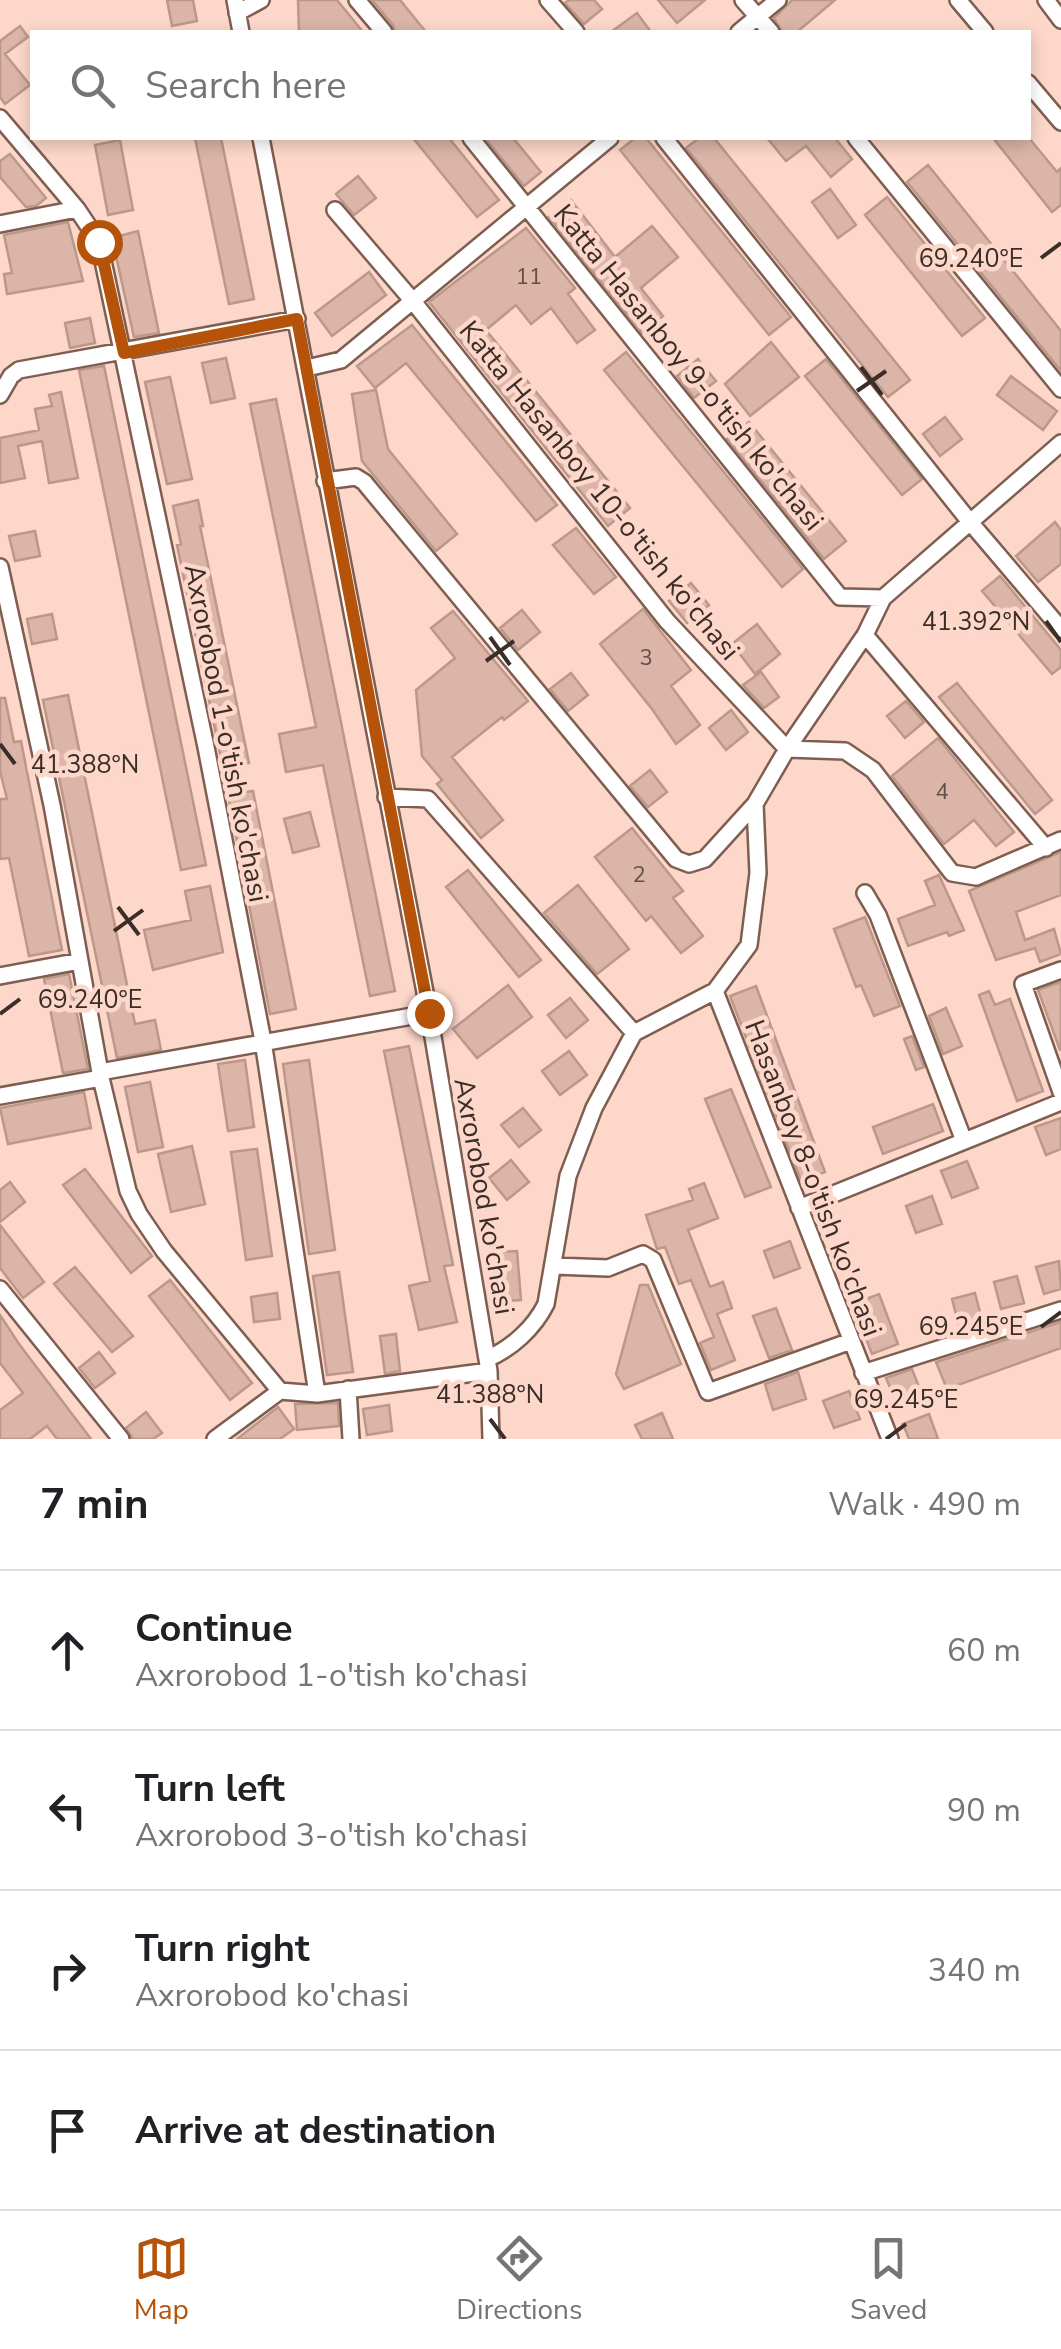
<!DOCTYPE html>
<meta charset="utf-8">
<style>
body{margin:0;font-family:"Nunito Sans",sans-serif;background:#f6f6f6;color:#202124}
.stop{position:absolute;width:30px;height:30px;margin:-22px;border:8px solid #b45309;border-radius:50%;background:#fff}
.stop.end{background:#b45309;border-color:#fff;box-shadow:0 2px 10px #0008}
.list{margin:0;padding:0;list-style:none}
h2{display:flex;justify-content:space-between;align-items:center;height:130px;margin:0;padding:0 40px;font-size:42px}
h2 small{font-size:32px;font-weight:400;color:#757577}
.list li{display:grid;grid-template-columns:65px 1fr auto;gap:30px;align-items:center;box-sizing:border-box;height:160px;padding:0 40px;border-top:2px solid #e0e0e0}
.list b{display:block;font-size:38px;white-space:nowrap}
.list p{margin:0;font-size:32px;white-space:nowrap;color:#757577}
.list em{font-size:32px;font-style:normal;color:#757577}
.icon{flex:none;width:55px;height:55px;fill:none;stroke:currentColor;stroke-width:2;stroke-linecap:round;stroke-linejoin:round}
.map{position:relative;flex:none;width:1061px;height:1439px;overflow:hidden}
.search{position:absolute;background:#fff;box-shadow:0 5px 15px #0003;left:30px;right:30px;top:30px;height:110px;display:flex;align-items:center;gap:25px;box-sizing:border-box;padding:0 35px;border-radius:0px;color:#757577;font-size:38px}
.sheet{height:770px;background:#fff}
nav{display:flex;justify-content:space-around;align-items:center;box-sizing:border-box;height:140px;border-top:2px solid #e0e0e0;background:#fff;font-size:28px;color:#757577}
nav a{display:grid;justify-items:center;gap:5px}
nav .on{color:#b45309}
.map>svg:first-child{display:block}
.building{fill:#dab5a8;stroke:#bc988b;stroke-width:2.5}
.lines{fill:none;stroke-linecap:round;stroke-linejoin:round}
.minor-casing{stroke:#7f5e52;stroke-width:20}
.minor{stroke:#fff;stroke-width:15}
.route{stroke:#b45309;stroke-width:12}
.ticks{fill:none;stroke:#3b2d27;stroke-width:4}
.labels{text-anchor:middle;stroke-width:9;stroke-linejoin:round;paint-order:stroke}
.number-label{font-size:22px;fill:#634f47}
.street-label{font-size:28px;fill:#3b2d27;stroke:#fdd7c9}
.ticks-label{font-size:25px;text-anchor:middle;fill:#3b2d27;stroke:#fdd7c9;stroke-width:9;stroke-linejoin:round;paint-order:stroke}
</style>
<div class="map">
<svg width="1061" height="1439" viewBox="0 0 1061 1439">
<rect width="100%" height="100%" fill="#fdd7c9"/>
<path class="building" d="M167,0H193L197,21L172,26Z
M298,0H337L363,32H299Z
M372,0H400L426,32H395L393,25Z
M569,0H594L602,9L584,24L565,3Z
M658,0H705L677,23Z
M792,0H835L797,32H782L774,18Z
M637,13L651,32H611Z
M20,26L28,37L5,54L30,85L5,104L0,97V41Z
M195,138H221L254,299L229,304Z
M413,138H449L499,200L477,217Z
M485,138H513L541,172L524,186Z
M635,138H646L791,317L769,335L620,150Z
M699,138H714L910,380L888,397L686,148Z
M767,138H835L852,159L831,177L806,146L786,161Z
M993,138H1029L1057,172L1061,168V205L1052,212Z
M120,140L133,210L108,215L95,145Z
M10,154L46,198L36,206L26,207L0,177V161Z
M928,165L1061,331V371L907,182Z
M358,176L376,198L354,215L336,194Z
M830,189L856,225L838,238L812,202Z
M887,197L985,318L962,336L865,215Z
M571,200L615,257L652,226L678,257L641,288L663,316L642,333L549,217Z
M68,222L83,281L7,294L4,274L12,273L4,235Z
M526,228L575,288L568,294L595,330L577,343L551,308L531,324L516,305L486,330L630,508L608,526L429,302Z
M138,231L159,333L134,337L112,238Z
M369,272L386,295L332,336L315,313Z
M90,318L95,343L70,348L65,323Z
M412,325L557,505L536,521L406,363L375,388L357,366Z
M771,342L799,377L750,416L725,384Z
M626,352L803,569L782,587L604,370Z
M226,358L235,398L211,403L202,363Z
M698,359L716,381L694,398L677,376Z
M826,359L922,479L902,495L805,376Z
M104,366L206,865L181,870L79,370Z
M1011,376L1057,411L1043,430L997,395Z
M170,377L192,479L167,484L145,382Z
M376,390L388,449L457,534L436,551L362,461L352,394Z
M61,392L78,478L49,483L42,441L18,446L25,478L0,483V438L39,430L35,409L52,406L49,395Z
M276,399L395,991L370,996L323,765L286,772L279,734L316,727L250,404Z
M945,417L962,439L940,456L923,434Z
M749,422L846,541L824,559L727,439Z
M198,500L203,526H200L249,763L223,768L177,545L181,544L173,506Z
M1055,522L1061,530V564L1038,582L1016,556Z
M576,528L616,577L594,594L553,545Z
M35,531L40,556L15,561L9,536Z
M1000,576L1061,650V667L1052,674L982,591Z
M691,583L709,605L687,623L669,601Z
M643,609L691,670L671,686L700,725L676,744L652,709L600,644Z
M522,610L540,632L518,650L500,628Z
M453,611L528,701L504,720L502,717L452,757L503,820L481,838L437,784L442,780L422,756L416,690L455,658L431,628Z
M52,614L57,639L32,644L27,619Z
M757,624L780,654L755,674L732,644Z
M761,672L779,697L764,708L743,685Z
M571,673L588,695L568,711L550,689Z
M957,683L1052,800L1035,814L939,697Z
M68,695L135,1024L155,1020L161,1050L117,1058L43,700Z
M0,698H5L14,742L21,741L62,950L29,956L9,858L0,859V799H7L0,771Z
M906,701L924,722L905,738L887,716Z
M731,710L748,732L726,750L709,728Z
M938,738L1014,832L996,846L974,820L944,844L892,776Z
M650,770L667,792L648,807L630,786Z
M253,791L296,1009L270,1014L228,795Z
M310,812L319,846L293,853L284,819Z
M632,828L683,891L673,898L703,936L681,953L651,916L646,921L595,857Z
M1061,852V895L1016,912L1025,940L1054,929L1061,954L1040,962L1035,948L996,960L969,891Z
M468,870L541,960L519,977L446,887Z
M939,875L964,930L949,936L947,932L908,946L898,919L935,905L925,881Z
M578,885L629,949L597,974L544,913Z
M210,886L223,952L153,970L144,930L191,920L185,891Z
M865,917L900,1006L874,1016L861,985L856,987L834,929Z
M69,974L88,1069L63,1073L44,979Z
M1061,982V1050H1060L1038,990Z
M508,985L532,1017L477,1058L453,1029Z
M756,986L825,1172L801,1181L730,996Z
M989,991L995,1005L1010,999L1043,1091L1017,1101L979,995Z
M570,998L588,1020L566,1038L548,1015Z
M946,1008L962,1046L943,1054L929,1016Z
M912,1036L924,1067L916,1070L904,1039Z
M409,1046L453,1265L444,1266L457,1322L419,1330L409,1286L430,1281L384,1051Z
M569,1051L587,1075L560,1095L542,1071Z
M245,1060L254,1127L228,1131L218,1064Z
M309,1060L335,1250L309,1254L283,1064Z
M150,1082L163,1147L138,1152L125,1087Z
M731,1089L771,1187L745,1197L705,1099Z
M84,1092L91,1128L8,1144L0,1108Z
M933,1104L943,1131L883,1154L873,1127Z
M523,1108L541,1130L519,1147L501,1125Z
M1061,1118V1149L1046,1155L1035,1127Z
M192,1146L205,1204L171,1212L158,1154Z
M257,1149L272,1256L246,1260L231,1152Z
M511,1160L529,1182L507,1200L489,1178Z
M967,1161L978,1188L952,1198L941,1171Z
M85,1169L152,1256L131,1273L63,1185Z
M10,1182L25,1202L0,1222V1190Z
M704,1183L718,1218L688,1230L710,1287L723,1282L732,1308L717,1314L735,1360L711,1370L700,1343L714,1337L691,1280L679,1284L665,1247L657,1249L646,1215L693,1200L689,1189Z
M932,1196L942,1224L916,1233L906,1206Z
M0,1225L44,1282L23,1298L0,1268Z
M790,1241L800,1268L774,1278L764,1251Z
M517,1251L521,1300L501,1301L497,1252Z
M1059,1261L1061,1289L1044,1294L1036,1267Z
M75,1267L133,1336L112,1352L54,1284Z
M339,1272L353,1372L327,1375L313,1276Z
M1017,1276L1024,1303L1001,1309L994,1282Z
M170,1280L252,1383L230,1400L149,1296Z
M640,1285H648L681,1364L624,1389L616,1374Z
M277,1293L280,1319L254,1322L251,1297Z
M975,1293L982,1320L959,1326L952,1299Z
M879,1294L898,1344L872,1354L853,1304Z
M776,1308L792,1350L769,1358L753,1316Z
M0,1315L19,1344L91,1439H57L47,1426L30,1439H0V1410L23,1393L0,1363Z
M1061,1322V1348L947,1389L936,1362Z
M396,1334L400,1371L385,1374L380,1336Z
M99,1352L115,1373L95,1388L79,1368Z
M912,1369L921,1392L896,1402L886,1378Z
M798,1372L806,1399L773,1410L765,1384Z
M849,1391L860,1419L834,1428L823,1401Z
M338,1403L339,1426L297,1430L295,1404Z
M389,1405L392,1431L367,1435L363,1409Z
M278,1407L294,1429L280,1439H237Z
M146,1412L162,1433L153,1439H133L126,1428Z
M662,1413L673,1439H642L635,1425Z
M929,1414L938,1439H909L903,1424Z"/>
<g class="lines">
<g class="minor-casing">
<path id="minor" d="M235,0L241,32
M357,0L384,32
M548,0L576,32
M743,0L771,32
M958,0L985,32
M1046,0L1061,20
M237,13L261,0
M739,32L778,0
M1028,83L1061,122
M0,118L77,209L99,242L206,747L263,1041L317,1394
M261,138L429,1013L489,1371L491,1439
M471,138L840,597L883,598
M664,138L970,522L1061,629
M856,138L1061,389
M335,210L412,300L667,621L787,749L845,751L873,770L952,873L976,877L1061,840
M0,224L77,209
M307,368L341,360L610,138
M0,395L11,376L19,370L297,319
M325,481L356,477L364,482L676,859L689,864L705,859L755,804L787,749L865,635L883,598L1061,443
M0,567L52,805L101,1078L128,1191L139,1214L164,1251L280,1391
M865,635L1046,848
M386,797L428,799L634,1033
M865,893L878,915L964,1141
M1061,970L1023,984L1061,1092
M0,976L80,961
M715,991L890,1439
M100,1072L429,1013
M0,1096L101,1078
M799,1208L1061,1102
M554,1266L608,1268L643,1254L653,1260L708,1392L851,1341
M0,1289L121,1439
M487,1359C512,1348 534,1328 546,1304L568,1176L594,1108L634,1033L715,991L749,945L758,873L755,804
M863,1373L1061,1310
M348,1389L351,1439
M215,1439L280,1391L317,1394L489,1371"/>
</g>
<use href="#minor" class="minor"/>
</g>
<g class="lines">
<path class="route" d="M99,242L124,353L297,319L429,1013"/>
</g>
<path class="ticks" d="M1041,258L1061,243M861,367L882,395M857,391L886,371M1046,621L1061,642M490,637L510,665M486,661L514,641M0,744L15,764M118,907L139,935M114,931L143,910M0,1014L20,999M1041,1327L1061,1312M490,1419L505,1439M886,1439L906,1424"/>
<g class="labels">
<g class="number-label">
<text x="529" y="284">11</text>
<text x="646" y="665">3</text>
<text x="942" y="799">4</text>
<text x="639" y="882">2</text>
</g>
<g class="street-label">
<text transform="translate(689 367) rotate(51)" y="10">Katta Hasanboy 9-o'tish ko'chasi</text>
<text transform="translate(600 490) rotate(51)" y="10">Katta Hasanboy 10-o'tish ko'chasi</text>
<text transform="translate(227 733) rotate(79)" y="10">Axrorobod 1-o'tish ko'chasi</text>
<text transform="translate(814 1178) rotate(69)" y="10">Hasanboy 8-o'tish ko'chasi</text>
<text transform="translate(485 1196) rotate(80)" y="10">Axrorobod ko'chasi</text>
</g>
</g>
<g class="ticks-label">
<text x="971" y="267">69.240°E</text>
<text x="976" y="630">41.392°N</text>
<text x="85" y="773">41.388°N</text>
<text x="90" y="1008">69.240°E</text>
<text x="971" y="1335">69.245°E</text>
<text x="490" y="1403">41.388°N</text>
<text x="906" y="1408">69.245°E</text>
</g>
</svg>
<div class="stop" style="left:99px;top:242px"></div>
<div class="stop end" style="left:429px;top:1013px"></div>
<div class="search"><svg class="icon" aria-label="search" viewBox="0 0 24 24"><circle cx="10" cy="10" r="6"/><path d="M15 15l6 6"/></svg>Search here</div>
</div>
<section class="sheet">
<h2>7 min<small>Walk · 490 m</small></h2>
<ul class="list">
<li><svg class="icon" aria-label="ahead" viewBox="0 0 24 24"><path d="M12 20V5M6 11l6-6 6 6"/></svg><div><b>Continue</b><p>Axrorobod 1-o'tish ko'chasi</p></div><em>60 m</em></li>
<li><svg class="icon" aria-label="left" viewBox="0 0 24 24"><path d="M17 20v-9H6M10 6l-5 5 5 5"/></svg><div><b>Turn left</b><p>Axrorobod 3-o'tish ko'chasi</p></div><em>90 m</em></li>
<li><svg class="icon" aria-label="right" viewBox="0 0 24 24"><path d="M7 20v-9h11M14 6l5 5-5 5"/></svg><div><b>Turn right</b><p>Axrorobod ko'chasi</p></div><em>340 m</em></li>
<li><svg class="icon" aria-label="arrive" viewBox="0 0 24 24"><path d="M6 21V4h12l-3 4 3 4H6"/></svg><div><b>Arrive at destination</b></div></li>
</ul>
</section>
<nav>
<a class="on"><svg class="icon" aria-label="map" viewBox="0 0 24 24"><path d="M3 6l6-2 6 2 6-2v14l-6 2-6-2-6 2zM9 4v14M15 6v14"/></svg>Map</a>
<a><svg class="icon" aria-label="directions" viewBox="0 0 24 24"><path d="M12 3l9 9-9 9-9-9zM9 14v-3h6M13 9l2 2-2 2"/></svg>Directions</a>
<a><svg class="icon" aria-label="saved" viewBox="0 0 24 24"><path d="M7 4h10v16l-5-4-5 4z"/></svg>Saved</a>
</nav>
